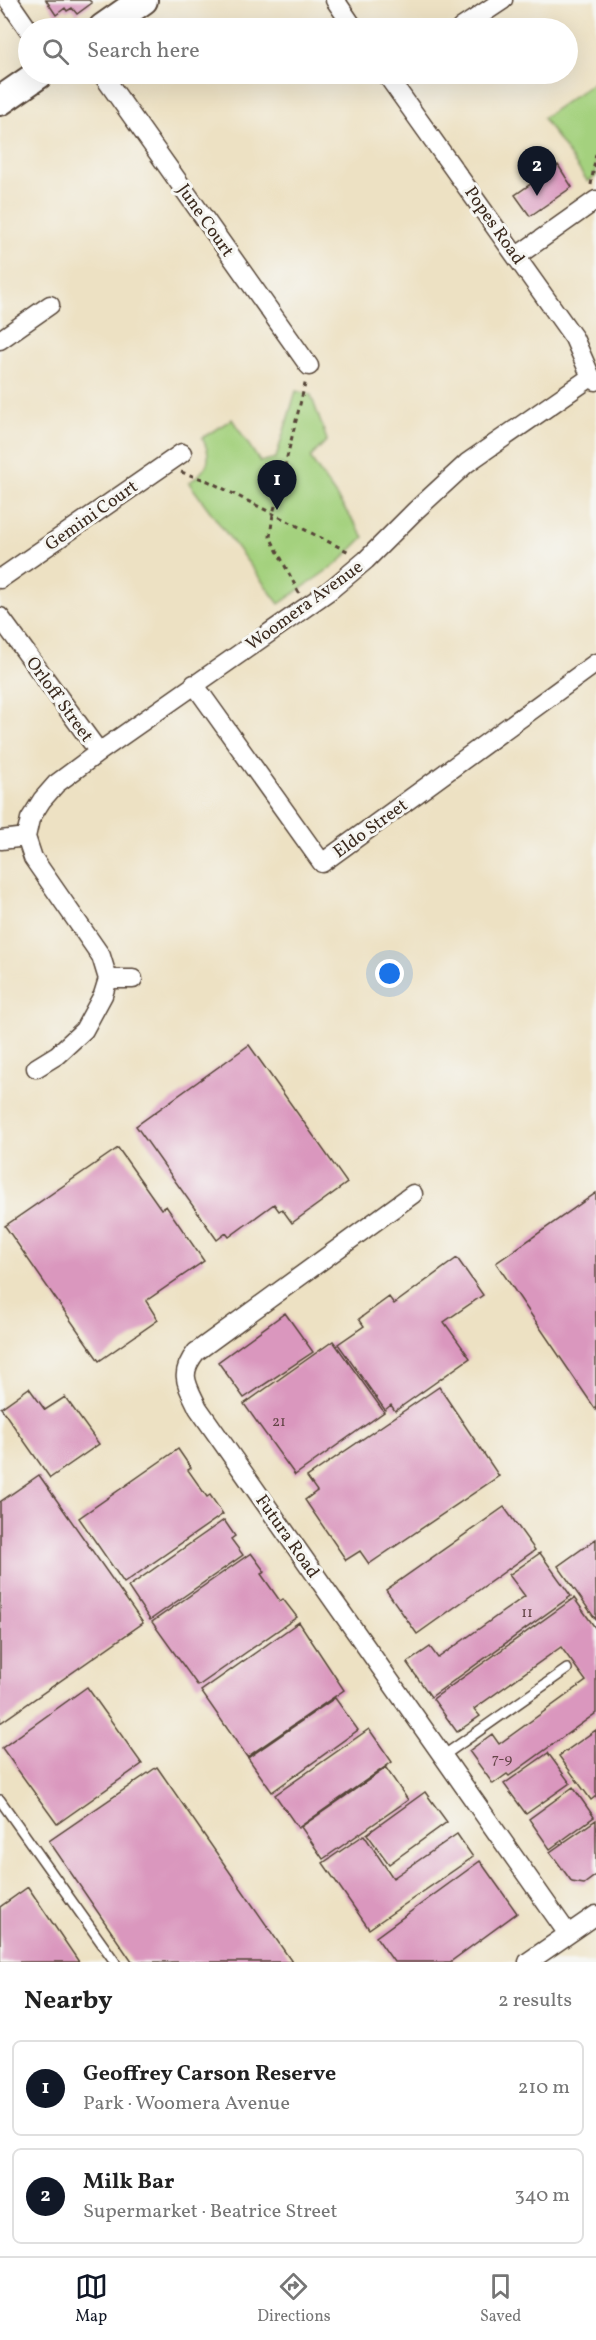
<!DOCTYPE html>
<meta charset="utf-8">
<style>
body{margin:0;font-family:Vollkorn,serif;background:#f6f6f6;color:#222}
.you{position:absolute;left:390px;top:974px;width:21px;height:21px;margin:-15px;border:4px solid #fff;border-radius:50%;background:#1a73e8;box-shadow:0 0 0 9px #1a73e833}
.badge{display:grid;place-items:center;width:39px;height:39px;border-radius:50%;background:#111827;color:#fff;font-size:20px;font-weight:700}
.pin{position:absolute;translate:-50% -50px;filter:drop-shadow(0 2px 3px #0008)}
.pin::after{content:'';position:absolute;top:32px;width:21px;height:18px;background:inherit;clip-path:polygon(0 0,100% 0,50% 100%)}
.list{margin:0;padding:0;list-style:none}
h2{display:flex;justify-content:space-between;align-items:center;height:78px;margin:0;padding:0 24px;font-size:26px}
h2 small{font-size:20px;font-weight:400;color:#767676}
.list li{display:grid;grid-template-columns:39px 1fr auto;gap:18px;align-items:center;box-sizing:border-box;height:96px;margin:0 12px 12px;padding:0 12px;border:2px solid #e0e0e0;border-radius:9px}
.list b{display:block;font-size:22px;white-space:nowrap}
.list p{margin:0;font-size:20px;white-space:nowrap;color:#767676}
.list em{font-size:20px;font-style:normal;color:#767676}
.icon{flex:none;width:33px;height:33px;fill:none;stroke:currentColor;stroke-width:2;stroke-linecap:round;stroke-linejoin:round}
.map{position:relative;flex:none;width:596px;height:1962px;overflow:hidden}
.search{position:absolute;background:#fff;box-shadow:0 6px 24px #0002;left:18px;right:18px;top:18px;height:66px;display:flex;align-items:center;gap:15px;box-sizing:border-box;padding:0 21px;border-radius:33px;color:#767676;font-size:22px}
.sheet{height:294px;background:#fff}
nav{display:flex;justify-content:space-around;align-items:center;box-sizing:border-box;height:84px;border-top:2px solid #e0e0e0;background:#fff;font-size:16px;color:#767676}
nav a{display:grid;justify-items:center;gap:3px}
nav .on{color:#111827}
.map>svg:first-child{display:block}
.green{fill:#a4d17e;stroke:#707e4e;stroke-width:1.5}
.building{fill:#da97be}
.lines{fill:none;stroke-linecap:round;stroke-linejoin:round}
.lane-casing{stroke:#564537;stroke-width:12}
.street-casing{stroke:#564537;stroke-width:21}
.primary-casing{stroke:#564537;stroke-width:32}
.path{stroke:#564537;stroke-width:3;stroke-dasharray:4.5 4.5;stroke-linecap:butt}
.lane{stroke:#fff;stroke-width:9}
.street{stroke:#fff;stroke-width:18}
.primary{stroke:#fff;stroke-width:28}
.labels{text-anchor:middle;stroke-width:6;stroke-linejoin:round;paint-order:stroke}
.number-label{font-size:15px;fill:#634546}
.street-label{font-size:18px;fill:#3b2a1e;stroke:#f6f6f2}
</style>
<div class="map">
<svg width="596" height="1962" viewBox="0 0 596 1962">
<rect width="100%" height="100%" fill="#f6f6f2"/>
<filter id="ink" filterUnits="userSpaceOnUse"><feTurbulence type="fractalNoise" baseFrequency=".0167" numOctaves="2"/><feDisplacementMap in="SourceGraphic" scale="12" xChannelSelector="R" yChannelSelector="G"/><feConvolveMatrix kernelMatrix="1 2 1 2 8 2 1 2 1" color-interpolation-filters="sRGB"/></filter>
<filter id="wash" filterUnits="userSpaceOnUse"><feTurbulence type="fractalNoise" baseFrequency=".008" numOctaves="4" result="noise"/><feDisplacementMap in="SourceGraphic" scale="24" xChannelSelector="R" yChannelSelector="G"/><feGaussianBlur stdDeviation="1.35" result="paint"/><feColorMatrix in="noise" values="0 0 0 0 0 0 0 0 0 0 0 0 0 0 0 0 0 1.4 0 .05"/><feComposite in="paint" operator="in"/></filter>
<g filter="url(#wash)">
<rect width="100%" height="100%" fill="#ede1c3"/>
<path class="green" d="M596,81V176L588,182L543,118Z
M296,391L311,395L327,440L310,458L364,537L339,562L279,604L189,483C208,469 214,459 202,438L232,419L260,462L276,458Z"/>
<g id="blocks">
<path class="building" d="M46,0H89L92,3L77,14L72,8L67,11L65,8L56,15Z
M558,165L572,187L530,216L515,195Z
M249,1045L347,1183L292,1223L282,1209L279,1211L274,1204L229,1237L226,1233L217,1240L136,1126Z
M118,1148L161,1209L166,1206L204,1261L146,1301L158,1320L99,1361L5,1226Z
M596,1193V1410L496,1263Z
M457,1258L483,1295L444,1322L470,1358L395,1411L391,1405L385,1410L338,1344L364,1326L359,1319L389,1297L394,1304Z
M285,1313L313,1352L244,1398L218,1362Z
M333,1341L384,1412L295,1475L244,1404Z
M439,1387L499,1476L369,1564L360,1551L346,1560L305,1500L317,1491L307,1477Z
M29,1388L45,1410L65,1397L99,1444L50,1478L1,1408Z
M178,1449L191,1468L188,1470L207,1497L210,1495L223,1514L124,1583L79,1518Z
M39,1475L143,1623L0,1723V1502Z
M504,1507L535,1550L417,1634L386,1590Z
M224,1520L235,1536L231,1539L243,1555L150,1620L128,1587Z
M596,1539V1620L558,1566Z
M251,1553L265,1572L261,1574L280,1601L283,1599L297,1617L198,1686L152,1622Z
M540,1553L571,1596L431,1697L407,1663L430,1647L438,1658L525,1596L509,1575Z
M574,1598L596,1629V1713L509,1776L507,1774L493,1784L469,1751L492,1734L499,1744L586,1681L561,1647L474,1709L480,1716L457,1732L433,1699Z
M299,1622L344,1690L247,1757L201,1691Z
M87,1687L142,1764L57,1824L2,1748Z
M335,1698L358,1730L272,1792L248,1758Z
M369,1729L392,1762L298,1828L275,1795Z
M596,1730V1796L591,1800L559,1756Z
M548,1753L570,1783L526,1814L504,1784Z
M157,1767L292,1962H132L49,1841Z
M386,1768L408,1800L323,1859L301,1827Z
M573,1787L594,1817L550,1849L529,1819Z
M425,1792L447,1822L389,1864L367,1834Z
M596,1820V1875L584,1884L572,1882L550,1852Z
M457,1834L473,1857L369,1929L323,1863L364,1835L393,1878Z
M480,1861L517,1913L450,1962H394L376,1937Z
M28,1887L79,1962H0V1907Z"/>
</g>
</g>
<g filter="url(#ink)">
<use href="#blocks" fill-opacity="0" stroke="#564537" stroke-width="1.5"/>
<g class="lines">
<g class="lane-casing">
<path id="lane" d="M443,1756L567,1669
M0,1800L115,1962"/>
</g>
<g class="street-casing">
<path id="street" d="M8,0L28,29
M335,0L354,28
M461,28L503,0
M102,74L309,366
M386,74L574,338L591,377L596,381
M517,256L596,200
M0,340L50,305
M0,579L182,453
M0,617L99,752
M194,684L322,863L596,663
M1,840L26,837
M108,979H133
M36,1068L57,1055L84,1030L103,995L108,979L101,956L33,858L26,837L30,819L42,800L56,784L99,752L329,591L366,560L415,511L467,463L591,377
M413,1194L196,1352C178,1375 187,1384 198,1408L568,1934
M528,1962L596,1915"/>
</g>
<g class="primary-casing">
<path id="primary" d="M103,28L143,0
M0,101L39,74"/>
</g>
<path class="path" d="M591,185L596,154
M181,472L208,481L351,553
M299,593L270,537L273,514L306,380"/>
<use href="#lane" class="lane"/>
<use href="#street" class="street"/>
<use href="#primary" class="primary"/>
</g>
</g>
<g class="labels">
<g class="number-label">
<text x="279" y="1426">21</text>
<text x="527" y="1617">11</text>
<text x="502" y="1763">7-9</text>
</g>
<g class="street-label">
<text transform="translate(206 220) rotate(55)" y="6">June Court</text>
<text transform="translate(495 225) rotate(55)" y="6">Popes Road</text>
<text transform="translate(91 515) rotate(-35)" y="6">Gemini Court</text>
<text transform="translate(304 605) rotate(-36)" y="6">Woomera Avenue</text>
<text transform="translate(60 699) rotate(54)" y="6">Orloff Street</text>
<text transform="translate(370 828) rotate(-36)" y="6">Eldo Street</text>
<text transform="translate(288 1536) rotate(55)" y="6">Futura Road</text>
</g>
</g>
</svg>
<div class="you"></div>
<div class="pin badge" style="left:277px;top:510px">1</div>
<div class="pin badge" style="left:537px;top:196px">2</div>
<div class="search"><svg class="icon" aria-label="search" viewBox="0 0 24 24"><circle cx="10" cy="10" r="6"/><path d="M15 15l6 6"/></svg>Search here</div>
</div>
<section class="sheet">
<h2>Nearby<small>2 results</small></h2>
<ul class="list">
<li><span class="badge">1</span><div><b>Geoffrey Carson Reserve</b><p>Park · Woomera Avenue</p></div><em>210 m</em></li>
<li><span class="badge">2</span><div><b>Milk Bar</b><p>Supermarket · Beatrice Street</p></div><em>340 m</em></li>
</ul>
</section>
<nav>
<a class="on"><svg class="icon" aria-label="map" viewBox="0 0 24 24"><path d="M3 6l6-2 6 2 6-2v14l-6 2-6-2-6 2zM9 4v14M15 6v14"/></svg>Map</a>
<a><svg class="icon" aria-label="directions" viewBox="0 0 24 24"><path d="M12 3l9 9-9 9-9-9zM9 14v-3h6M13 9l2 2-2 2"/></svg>Directions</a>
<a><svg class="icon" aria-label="saved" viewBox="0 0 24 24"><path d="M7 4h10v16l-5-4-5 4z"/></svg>Saved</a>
</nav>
